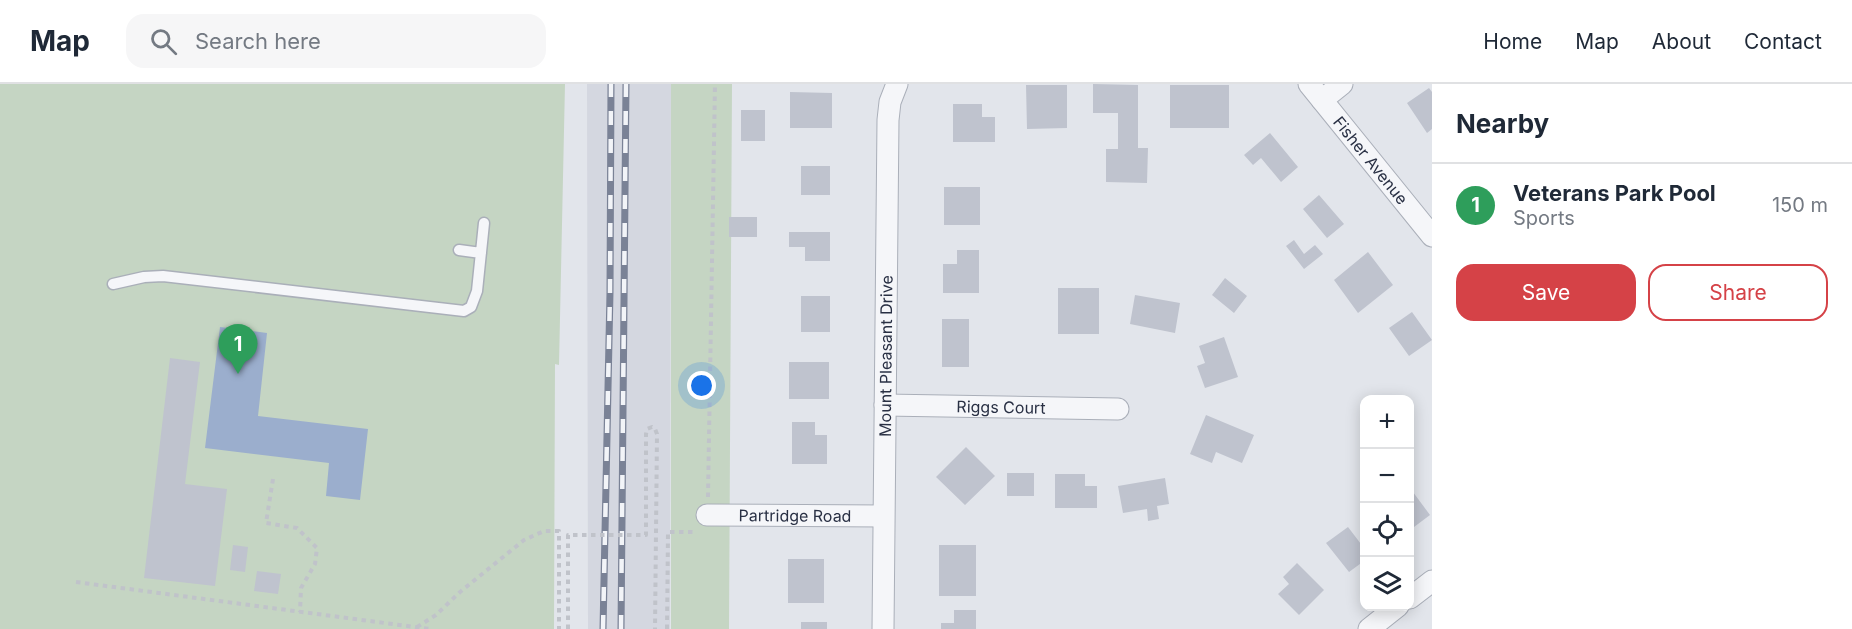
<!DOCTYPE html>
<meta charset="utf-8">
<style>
body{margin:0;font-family:Inter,sans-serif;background:#f6f6f7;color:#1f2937}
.controls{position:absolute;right:18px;bottom:18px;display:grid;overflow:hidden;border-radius:12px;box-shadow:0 3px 15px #0003}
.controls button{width:54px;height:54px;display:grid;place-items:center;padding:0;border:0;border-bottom:2px solid #e0e1e3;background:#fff;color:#1f2937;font:30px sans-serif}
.you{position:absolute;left:702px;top:302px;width:21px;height:21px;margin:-15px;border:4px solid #fff;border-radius:50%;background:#1a73e8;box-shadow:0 0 0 9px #1a73e833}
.badge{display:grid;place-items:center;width:39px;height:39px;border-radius:50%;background:#d54247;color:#fff;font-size:20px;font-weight:700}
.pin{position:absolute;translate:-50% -50px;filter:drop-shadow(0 2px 3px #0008)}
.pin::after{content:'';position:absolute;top:32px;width:21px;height:18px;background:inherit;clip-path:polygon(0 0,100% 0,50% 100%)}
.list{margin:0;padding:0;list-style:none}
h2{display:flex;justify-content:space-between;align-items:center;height:78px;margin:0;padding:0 24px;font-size:26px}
h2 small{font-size:20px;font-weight:400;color:#747a83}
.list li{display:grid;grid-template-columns:39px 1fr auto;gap:18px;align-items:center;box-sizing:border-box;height:84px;padding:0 24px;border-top:2px solid #e0e1e3}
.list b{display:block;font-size:22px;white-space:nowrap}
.list p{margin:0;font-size:20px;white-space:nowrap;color:#747a83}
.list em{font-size:20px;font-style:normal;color:#747a83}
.actions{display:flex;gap:12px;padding:18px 24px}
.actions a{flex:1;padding:14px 0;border:2px solid #d54247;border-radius:18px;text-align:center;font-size:21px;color:#d54247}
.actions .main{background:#d54247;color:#fff}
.icon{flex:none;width:33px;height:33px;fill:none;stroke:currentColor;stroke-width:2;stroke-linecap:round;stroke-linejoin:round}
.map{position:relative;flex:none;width:1432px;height:545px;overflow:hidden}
header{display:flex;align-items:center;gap:36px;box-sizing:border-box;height:84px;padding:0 30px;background:#fff;border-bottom:2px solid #e0e1e3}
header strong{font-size:28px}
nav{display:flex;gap:33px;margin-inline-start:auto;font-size:21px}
.search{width:420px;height:54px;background:#f6f6f7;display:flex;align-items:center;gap:15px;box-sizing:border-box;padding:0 21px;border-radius:18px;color:#747a83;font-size:22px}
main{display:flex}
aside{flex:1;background:#fff}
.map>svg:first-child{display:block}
.built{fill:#d4d7e0}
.green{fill:#c5d5c3}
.water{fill:#9baecd}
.building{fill:#bfc3ce}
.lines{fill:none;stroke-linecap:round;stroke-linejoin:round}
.lane-casing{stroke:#aaafb9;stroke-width:13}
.street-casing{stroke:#aaafb9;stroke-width:23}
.path{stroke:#c0c3ca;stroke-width:4;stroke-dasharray:4.5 4.5;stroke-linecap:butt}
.lane{stroke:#f5f6f9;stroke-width:10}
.street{stroke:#f5f6f9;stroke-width:21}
.rail-casing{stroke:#7a8296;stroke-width:7}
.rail{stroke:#f2f4f8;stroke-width:4.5;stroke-dasharray:14;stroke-linecap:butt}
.path-bridge{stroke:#c0c3ca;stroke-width:4;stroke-dasharray:4.5 4.5;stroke-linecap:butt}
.labels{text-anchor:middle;stroke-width:4.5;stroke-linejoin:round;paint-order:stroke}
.street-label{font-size:16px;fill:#293044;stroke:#f2f4f8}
</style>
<header>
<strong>Map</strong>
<div class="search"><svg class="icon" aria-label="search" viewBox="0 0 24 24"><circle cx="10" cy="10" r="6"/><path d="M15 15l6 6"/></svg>Search here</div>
<nav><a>Home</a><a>Map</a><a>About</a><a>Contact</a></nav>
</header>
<main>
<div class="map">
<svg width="1432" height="545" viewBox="0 0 1432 545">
<rect width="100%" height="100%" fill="#e2e5eb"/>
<path class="built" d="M587,0H671L670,545H588Z"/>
<path class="green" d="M0,0H565L559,281L555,280L554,545H0Z
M671,0H732L729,545H671Z"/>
<path class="water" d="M220,243L267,249L258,332L368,345L360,416L326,412L329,379L205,364Z"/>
<path class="building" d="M1093,0L1138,1V64H1148L1147,99L1106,98V65H1118V29H1093Z
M1026,1H1067V44L1027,45Z
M1170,1H1229V44H1170Z
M1429,4L1432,8V45L1427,49L1407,19Z
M790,8L832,9V44H790Z
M953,20H982V33H995V58H953Z
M741,26H765V57H741Z
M1270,49L1298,83L1281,98L1261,74L1253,81L1244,71Z
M801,82H830V111H801Z
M944,103H980V141H944Z
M1319,111L1344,140L1327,154L1303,125Z
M729,133H757V153H729Z
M789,148H830V177H805V163H789Z
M1294,156L1304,170L1315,161L1323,170L1304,185L1286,162Z
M957,166H979V209H943V180H957Z
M1368,168L1393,201L1358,229L1334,196Z
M1225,194L1247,212L1234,229L1212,211Z
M1058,204H1099V250H1058Z
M1135,211L1180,219L1175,249L1130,240Z
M801,212H830V248H801Z
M1412,228L1432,256L1409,272L1389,244Z
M942,235H969V283H942Z
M1224,253L1238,293L1205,304L1197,282L1205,279L1199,262Z
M170,274L200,278L185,400L227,405L215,502L144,494Z
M789,278H829V315H789Z
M1206,331L1254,351L1242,379L1216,368L1212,379L1190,370Z
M792,338H815V351H827V380H792Z
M966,363L995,392L965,421L936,393Z
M1007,389H1034V412H1007Z
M1055,390H1085V402H1097V424H1055Z
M1165,394L1169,420L1157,422L1159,435L1148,437L1147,425L1123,429L1118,402Z
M1410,404L1430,431L1410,446Z
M1348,443L1364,464V477L1349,488L1326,459Z
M233,461L248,463L245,488L230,486Z
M939,461H976V512H939Z
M788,475H824V519H788Z
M1297,479L1324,506L1299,531L1278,510L1289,500L1283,493Z
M257,487L281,490L278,510L254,507Z
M954,526H976V545H941V539H954Z
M801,538H827V545H801Z"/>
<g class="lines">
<g class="lane-casing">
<path id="lane" d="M459,166L481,169
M113,200L144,193L163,192L464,227L471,223L477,207L484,139"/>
</g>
<g class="street-casing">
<g id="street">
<path id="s1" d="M1309,0L1432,152"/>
<path d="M1322,16L1342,0"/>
<path id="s2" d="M885,321L1118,325"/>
<path id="s3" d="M707,431L883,432"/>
<path d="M1410,514L1432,497"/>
<path id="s4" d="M883,545L888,36L890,18L897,0"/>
<path d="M1369,545L1398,522"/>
</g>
</g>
<path class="path" d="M273,395L266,439L297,444L317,464L315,480L301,504L300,528
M708,413L715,0
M76,498L430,545
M417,543L436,531L460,508L524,456L544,447H559V545
M667,545L668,448H695"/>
<use href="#lane" class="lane"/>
<use href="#street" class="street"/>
<g class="rail-casing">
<path id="rail" d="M603,545L610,208L611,0
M621,545L626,0"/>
</g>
<use href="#rail" class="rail"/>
<path class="path-bridge" d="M568,545V451H646V350L647,345L652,343L655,345L657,350L655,545"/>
</g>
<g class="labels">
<g class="street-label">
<text dy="6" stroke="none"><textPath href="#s1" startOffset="98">Fisher Avenue</textPath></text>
<text dy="6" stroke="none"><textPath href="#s4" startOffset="273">Mount Pleasant Drive</textPath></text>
<text dy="6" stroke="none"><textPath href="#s2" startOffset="116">Riggs Court</textPath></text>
<text dy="6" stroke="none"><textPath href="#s3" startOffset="88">Partridge Road</textPath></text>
</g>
</g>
</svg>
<div class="controls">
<button>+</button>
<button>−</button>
<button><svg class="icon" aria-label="locate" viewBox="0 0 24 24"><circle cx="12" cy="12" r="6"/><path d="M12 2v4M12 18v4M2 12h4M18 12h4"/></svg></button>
<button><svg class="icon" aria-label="layers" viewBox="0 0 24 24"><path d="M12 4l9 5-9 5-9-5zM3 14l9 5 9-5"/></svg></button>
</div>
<div class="you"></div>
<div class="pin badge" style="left:238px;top:290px;background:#2e9e5b">1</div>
</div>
<aside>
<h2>Nearby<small></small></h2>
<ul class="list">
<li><span class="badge" style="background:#2e9e5b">1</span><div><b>Veterans Park Pool</b><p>Sports</p></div><em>150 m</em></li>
</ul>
<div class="actions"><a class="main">Save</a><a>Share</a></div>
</aside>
</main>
